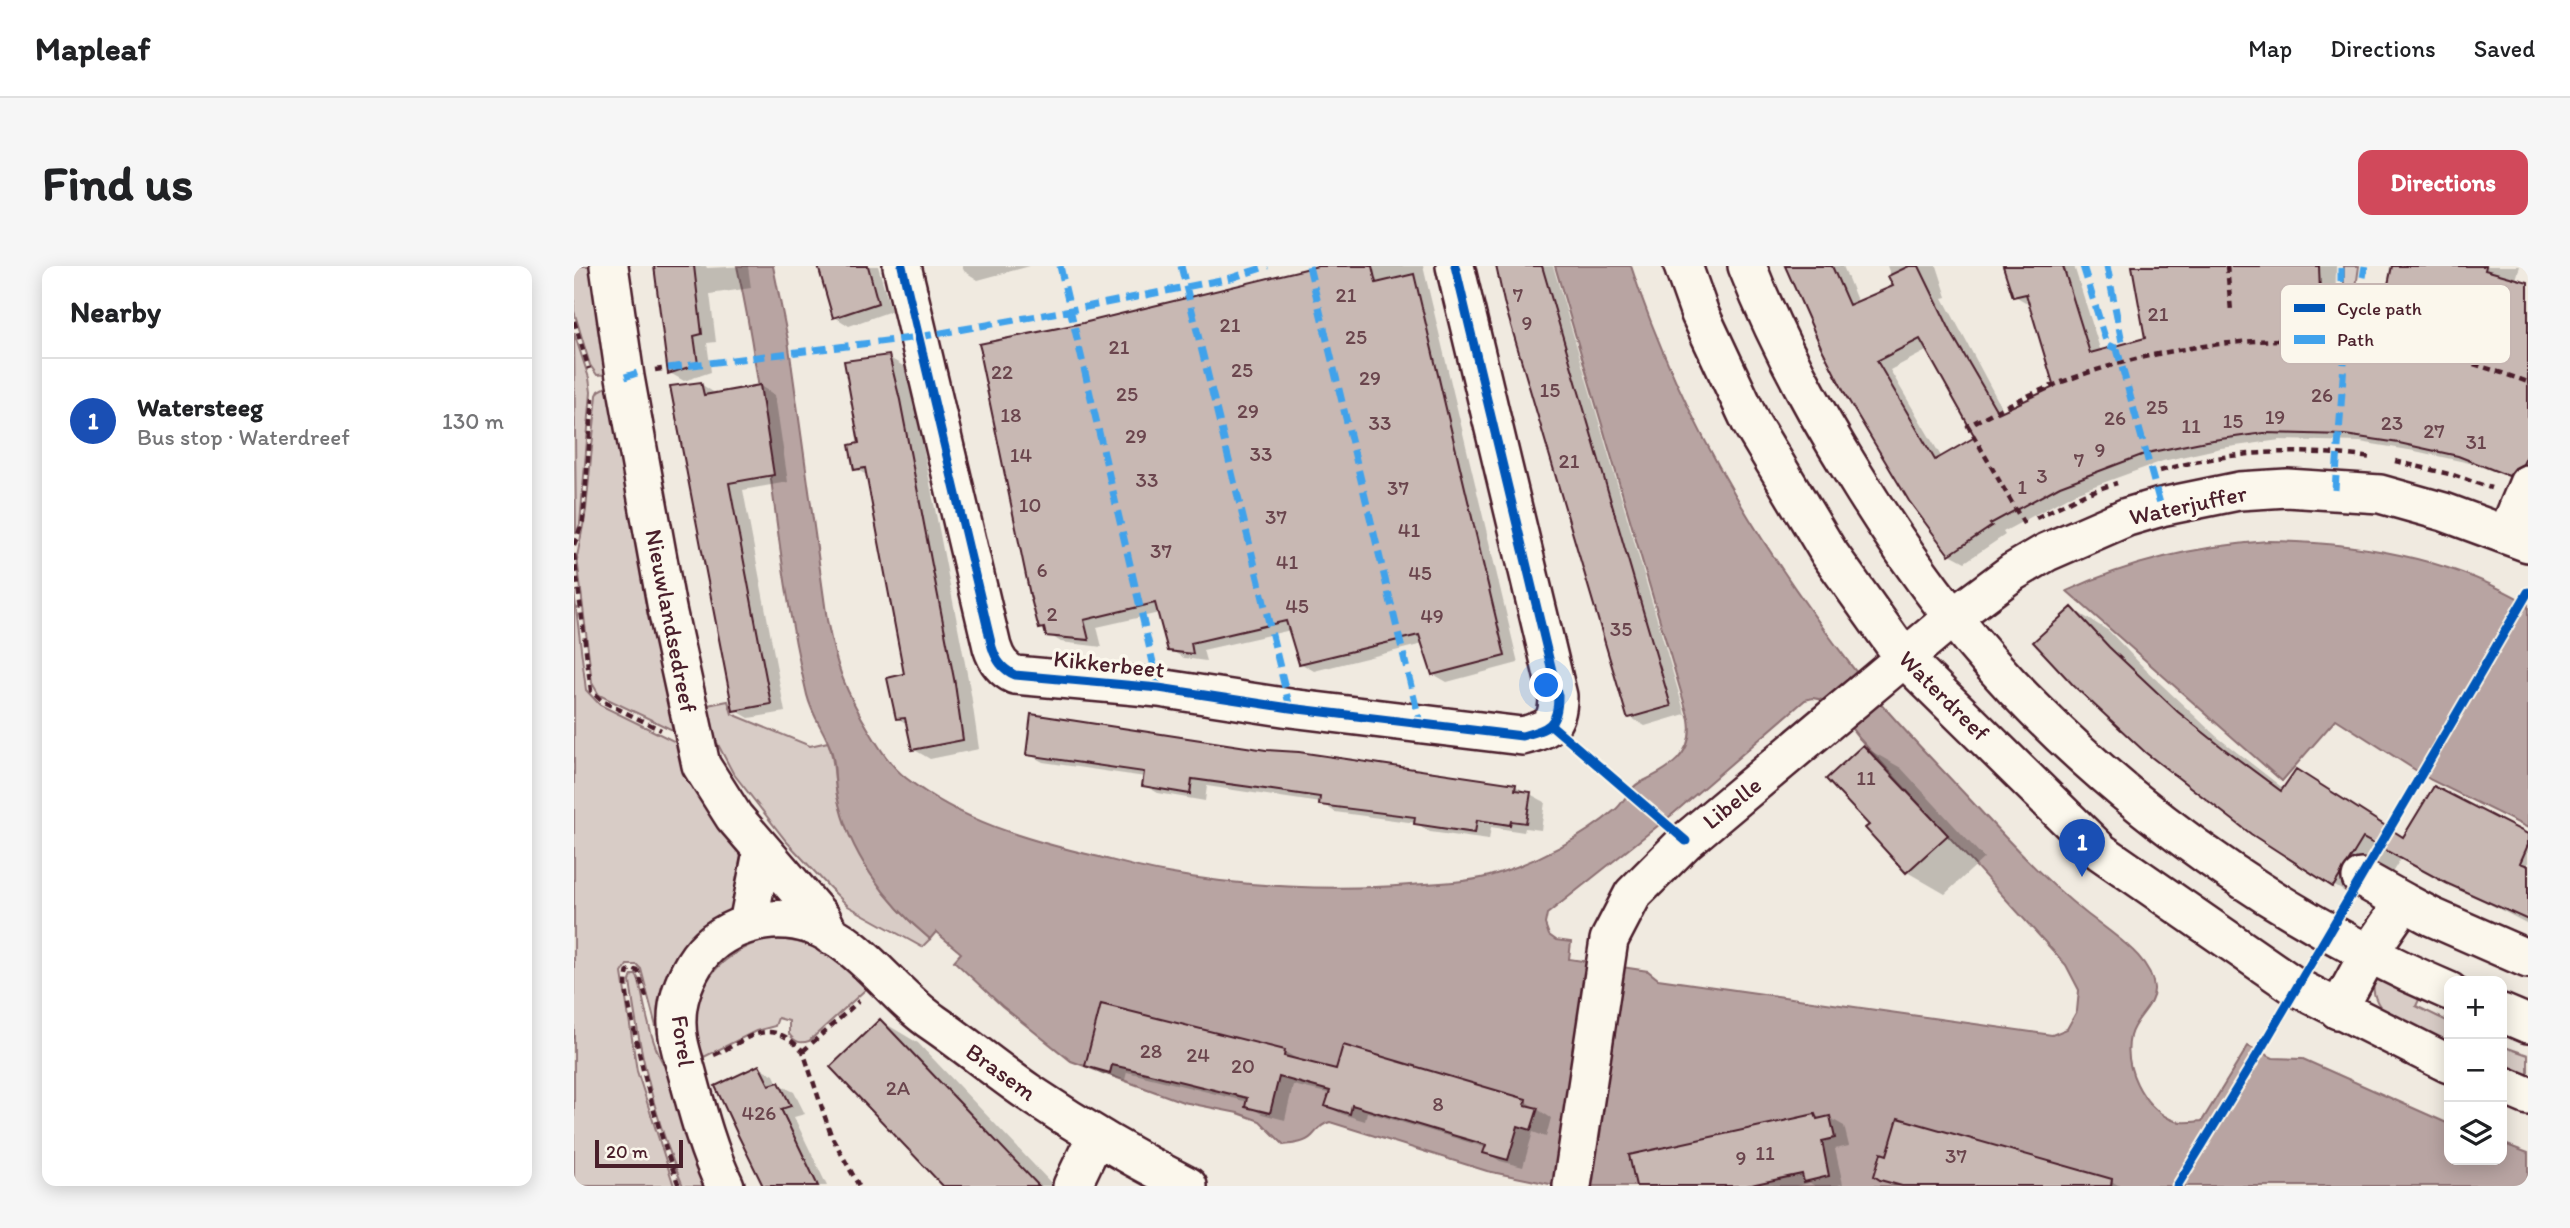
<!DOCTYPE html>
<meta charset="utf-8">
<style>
body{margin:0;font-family:Itim,sans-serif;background:#f6f6f6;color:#202124}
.controls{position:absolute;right:21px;bottom:21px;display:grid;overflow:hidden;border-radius:14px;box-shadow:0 4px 18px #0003}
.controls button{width:63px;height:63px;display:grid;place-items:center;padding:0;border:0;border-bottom:2px solid #e0e0e0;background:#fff;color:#202124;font:35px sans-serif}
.scale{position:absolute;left:21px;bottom:18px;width:88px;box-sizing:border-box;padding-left:7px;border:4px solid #4a1f2b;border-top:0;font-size:19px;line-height:24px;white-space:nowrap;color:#4a1f2b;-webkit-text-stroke:5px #fbf7ec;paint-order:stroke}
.you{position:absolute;left:973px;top:420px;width:24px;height:24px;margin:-18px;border:5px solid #fff;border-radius:50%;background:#1a73e8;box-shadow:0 0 0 10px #1a73e833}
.badge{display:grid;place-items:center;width:46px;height:46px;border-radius:50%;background:#d1495b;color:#fff;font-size:23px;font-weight:700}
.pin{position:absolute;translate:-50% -58px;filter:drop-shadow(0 2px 4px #0008)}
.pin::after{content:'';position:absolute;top:37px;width:24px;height:21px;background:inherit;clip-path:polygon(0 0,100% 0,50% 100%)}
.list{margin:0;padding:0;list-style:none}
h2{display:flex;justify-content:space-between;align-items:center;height:91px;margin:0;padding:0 28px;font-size:30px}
h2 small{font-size:23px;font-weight:400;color:#757577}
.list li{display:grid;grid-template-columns:46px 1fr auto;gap:21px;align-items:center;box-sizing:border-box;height:126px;padding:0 28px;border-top:2px solid #e0e0e0}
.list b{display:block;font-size:26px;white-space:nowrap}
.list p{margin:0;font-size:23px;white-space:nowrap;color:#757577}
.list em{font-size:23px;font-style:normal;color:#757577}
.icon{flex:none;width:38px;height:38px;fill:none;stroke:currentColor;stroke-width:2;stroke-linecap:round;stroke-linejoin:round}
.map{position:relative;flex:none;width:1954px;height:920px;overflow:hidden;border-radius:14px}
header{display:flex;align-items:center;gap:42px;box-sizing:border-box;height:98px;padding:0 35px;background:#fff;border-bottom:2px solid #e0e0e0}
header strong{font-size:33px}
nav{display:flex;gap:38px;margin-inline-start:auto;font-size:24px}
.intro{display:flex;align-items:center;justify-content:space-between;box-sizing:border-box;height:168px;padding:0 42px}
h1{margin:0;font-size:49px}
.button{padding:18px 32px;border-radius:14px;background:#d1495b;color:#fff;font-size:24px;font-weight:700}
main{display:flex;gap:42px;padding:0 42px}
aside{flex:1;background:#fff;border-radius:14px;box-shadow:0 4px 18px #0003}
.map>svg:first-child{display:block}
.green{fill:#d8ccc6;stroke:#917678;stroke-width:2}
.water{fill:#b8a4a2;stroke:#8c6f72;stroke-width:2;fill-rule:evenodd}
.shadow{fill:#0003;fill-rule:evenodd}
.building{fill:#c8b8b3;stroke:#4a1f2b;stroke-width:2;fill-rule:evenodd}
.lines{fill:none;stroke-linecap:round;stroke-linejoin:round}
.minor-casing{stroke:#4a1f2b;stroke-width:42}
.path{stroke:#4a1f2b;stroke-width:4.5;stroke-dasharray:7 5;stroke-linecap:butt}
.minor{stroke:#fbf7ec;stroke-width:37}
.quiet{stroke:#40a2eb;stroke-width:7;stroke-dasharray:14 7;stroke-linecap:butt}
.cycleway-casing{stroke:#fbf7ec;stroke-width:13}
.cycleway{stroke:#0057b8;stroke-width:9}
.labels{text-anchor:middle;stroke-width:7;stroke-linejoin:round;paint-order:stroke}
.number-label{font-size:21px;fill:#6a454d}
.street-label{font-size:24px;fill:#4a1f2b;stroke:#fbf7ec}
.key{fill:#fbf7ec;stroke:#c6b6b2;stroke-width:2}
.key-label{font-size:19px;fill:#4a1f2b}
</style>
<header>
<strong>Mapleaf</strong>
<nav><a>Map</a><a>Directions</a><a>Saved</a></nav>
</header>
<div class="intro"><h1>Find us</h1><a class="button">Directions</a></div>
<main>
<aside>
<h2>Nearby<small></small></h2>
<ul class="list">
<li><span class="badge" style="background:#1a4fb4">1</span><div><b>Watersteeg</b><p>Bus stop · Waterdreef</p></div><em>130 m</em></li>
</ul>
</aside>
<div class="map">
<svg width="1954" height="920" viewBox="0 0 1954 920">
<rect width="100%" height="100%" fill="#f0eae0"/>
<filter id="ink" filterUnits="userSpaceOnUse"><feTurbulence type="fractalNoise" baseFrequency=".0143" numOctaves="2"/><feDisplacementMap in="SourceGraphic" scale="14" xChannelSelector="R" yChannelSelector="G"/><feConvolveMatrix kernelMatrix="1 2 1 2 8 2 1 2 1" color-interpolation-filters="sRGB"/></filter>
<g filter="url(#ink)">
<path class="green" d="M0,0H26L36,108L23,109L16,99L0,45Z
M1770,0H1785L1777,57L1774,59L1770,55Z
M0,67L15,112L17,126L6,258L2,268Z
M36,119L107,468L25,429L18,417L3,291L12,244L23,129L25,125Z
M0,325L12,424L26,439L110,480L174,596L165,603L168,612L176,613L86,776L67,703L63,699H53L48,707L63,805L100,920H0Z
M154,435L158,448L236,480L254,476C262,495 259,515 264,534C280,590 311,636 356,673L348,681L274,640L254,620L212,575L159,507L129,450L134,439Z
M197,673C242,674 259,690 291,719V724L235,775C226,778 221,776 215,768V755L204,752L201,760L182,765L130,791C101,737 143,683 197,673Z
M58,709H62L65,714C70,736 80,802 102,810L95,812L113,873L131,920H109C81,855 65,785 56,715Z
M1801,710L1851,721L1842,740L1875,756V783C1847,768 1789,751 1801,710Z
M1928,780L1954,789V817L1928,808Z"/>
<path class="water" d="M163,0H199L214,74L253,354C262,400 271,425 296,466C306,483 316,499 332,512C387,555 453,574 521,590C545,596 569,603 593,607C668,621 761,625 836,619C865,617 897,617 925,607C965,594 1008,572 1041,544C1050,537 1055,522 1065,517C1094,503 1121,490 1115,453L981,0H1057C1109,161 1200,304 1305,435C1331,466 1360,495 1387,524C1432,572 1476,622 1529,660C1548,675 1578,695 1580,722C1581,741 1560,752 1556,770C1549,801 1568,839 1596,853C1606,858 1618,856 1628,855L1674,780L1699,792L1729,793L1875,858V894H1928V877L1954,887V920H985L913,905L756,856C746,859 745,863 738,870C731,877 719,878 710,879L686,855L664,847L609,836L497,795L428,740L380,695L387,687L362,666L356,673C312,637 274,586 263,529C260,516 262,500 258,487C252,466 239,453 233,429C199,288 195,142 163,0ZM1239,432C1261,434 1272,456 1285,472L1492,699L1505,724L1503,745L1493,763L1478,769L1084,713L1074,705L995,693L997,676L982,674L975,669L971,658L973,648L1100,547L1231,434Z
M1694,275C1784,276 1875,291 1954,338V562L1857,514L1762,453L1708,515L1493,325C1557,295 1623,280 1694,275Z"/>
<path class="shadow" d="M83,0H132L133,2L174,0L177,22L136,28L142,76L133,77L137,106L110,115L96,107Z
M246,0H304L317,45L275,60L261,51Z
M388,0H456L404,14L390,5Z
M751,0H849L944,397L873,416L859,408L849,378L740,405L726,397L717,364L629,384L632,395L610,392L596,384L585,347L523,361L528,381L487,376L474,368L473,365L467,361L585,41Z
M923,0H979L1111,448L1071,460L1054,450Z
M1213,0H1269L1284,37L1321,21L1313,0H1363L1373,31L1369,32L1430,146L1482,122L1455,38L1441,30L1432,0H1500L1527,86L1573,73L1559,0H1762L1761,57L1807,62L1816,0H1946L1905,137L1954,45V211L1950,217L1900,198L1841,185L1786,176L1706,174L1647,182L1589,195L1501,227L1429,266L1431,269L1391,296L1376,288ZM1354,84L1404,171L1368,192L1316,104Z
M314,91L331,101L342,145L397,428L405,483L356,493L339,483L335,459L323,452L332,410L294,210L282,203Z
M127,118L142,128L186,120L201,129L214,216L169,224L211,446L175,452L161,444Z
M1498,343L1535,365L1572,404L1642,470L1710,523L1723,505L1830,572L1954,570V658L1827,592L1797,641L1759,619Z
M1290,481L1327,502L1410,592L1371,628L1333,606L1293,562L1297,559Z
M692,486L941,520L971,536L967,564L951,562L950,566L917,561L915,574L856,566L842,557L761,546L747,537L633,520L631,535L584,527L570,519L571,511L469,496L454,488Z
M307,755L344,777L480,920H371Z
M711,786L725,794L763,806L951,835L977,852L972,871L959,866L949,901L926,895L912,886L913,882L884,873L793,846L791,855L768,848L753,840L757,828L719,819L711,854L688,848L673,840L674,836L553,806L551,814L528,808L513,800Z
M185,801L200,809L204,818L220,826L231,848L220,851L253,920H191Z
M1241,849L1248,854L1256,852L1270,860L1275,880L1261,883L1269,918L1260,920H1241L1236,917L1222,920H1064Z
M1302,909L1537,915L1546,920H1320Z"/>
<path class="building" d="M80,0H120L128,68L120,70L124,98L94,108Z
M244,0H294L304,37L259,52Z
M744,0H798L802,17L840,8L931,390L858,409L845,369L725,398L712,355L617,377L619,388L594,385L581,337L510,354L515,374L472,370L470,362L465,363L456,329L406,90L408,89L405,78L509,57Z
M922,0H968L1097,440L1055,452L1053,451L930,36Z
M1211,0H1258L1275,39L1319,20L1314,10L1335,0H1345L1378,68L1424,147L1480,121L1452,28L1439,31L1429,0H1489L1516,87L1571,72L1558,0H1745L1747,55H1777L1805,60L1818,0H1912L1911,4L1954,16V188L1949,198L1941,202L1935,210L1884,190L1825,177L1771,169L1690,167L1632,175L1573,187L1486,220L1416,258L1418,260L1375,289L1335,235L1272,130L1247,81ZM1346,73L1401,171L1361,194L1303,95Z
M315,89L326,134L381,418L389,474L338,484L331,452L322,453L313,412L330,408L291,202L280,204L275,179L285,177L270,95Z
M127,116L130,129L186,119L200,209L155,217L197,438L159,445L96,120Z
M1498,341L1535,381L1604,446L1649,482L1707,525L1722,503L1829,571L1860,520L1954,568V579L1946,597L1954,600V654L1872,617L1789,572L1759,621L1677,568L1572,487L1500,420L1459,376Z
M457,448L692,484L725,486L942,518L941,524L957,526L952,557L937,555L936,559L903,554L901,567L840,558L841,551L745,539L746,531L698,524L618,513L616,528L568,520L570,506L452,489Z
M1289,479L1374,569L1332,607L1291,562L1295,559L1252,513Z
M527,738L711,784L710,790L762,803L769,779L952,833L951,839L964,842L957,864L944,860L934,894L909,887L912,879L868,866L778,839L776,848L751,840L756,825L705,811L696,847L671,841L673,832L560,804L538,799L536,807L511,800Z
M306,753L406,858L465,920H369L256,801Z
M185,799L195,819L205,816L217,840L207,843L244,920H189L163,867L141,820Z
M1241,848L1243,853L1256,850L1261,872L1248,875L1255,910L1230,916L1228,908L1172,920H1062L1055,889Z
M1324,852L1538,913L1537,920H1328L1306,914L1300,910L1307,887L1313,889Z"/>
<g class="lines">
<g class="minor-casing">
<path id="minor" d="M35,0L51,111L93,343L127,499L160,551L248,653L256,669
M328,0L418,381C422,394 428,403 441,409L585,422L716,442L948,470C975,463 984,459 984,430L881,0
M1109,0L1126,48L1177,157L1255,287L1330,392L1527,586L1722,721L1875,798
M1173,0C1201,72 1238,141 1279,207C1331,292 1391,375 1462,445C1580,563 1722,660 1875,725
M1933,268L1954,218
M1787,612L1830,636
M174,658L188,586
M1764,744L1795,687L1830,636L1858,651L1954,693
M1928,747L1954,758
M1928,819L1954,830
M151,920C134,885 124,847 114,810C109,791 102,773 103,753C103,733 110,715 120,698C143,660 196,645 237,659C288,677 317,728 360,757C392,779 422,804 454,826C506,861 558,892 614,920
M498,920L522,870
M998,920L1035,674L1059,628L1112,575L1379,351L1439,306L1473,286L1553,251L1587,241L1665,225L1713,222L1806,228L1870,246L1954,277"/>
</g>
<path class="path" d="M1653,0L1657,45
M0,55L15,103
M81,104L94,102
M1821,195L1879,209L1917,222
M1586,205C1656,184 1726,182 1798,192
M1462,252L1510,228L1543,217
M1450,258L1394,160C1502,99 1618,71 1741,74C1774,75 1809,76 1842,83C1880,91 1917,103 1954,116
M0,279L9,255L19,132
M0,288L17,425L28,435L87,464
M72,731L64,705L57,703L54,705C49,721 56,742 59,758C70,814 85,867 105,920
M229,785L285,735
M140,789C178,772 193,749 229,785L257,869L285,920"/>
<use href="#minor" class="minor"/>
<path class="quiet" d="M486,0L585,422
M607,0L716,442
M735,0L846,457
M1509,0L1533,78L1543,83
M1533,0L1548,76L1543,83L1587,241
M1772,69L1780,64L1791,0
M94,102L345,71L497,44L657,12L694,0
M51,111L63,107
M1761,224L1772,69L1767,62V0"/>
<g class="cycleway-casing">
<path id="cycleway" d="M328,0L418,381C422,394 428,403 441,409L585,422L716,442L948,470C975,463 984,459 984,430L881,0
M977,459L1112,575
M1603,920L1685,786L1954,326"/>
</g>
<use href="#cycleway" class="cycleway"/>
</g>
</g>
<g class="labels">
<g class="number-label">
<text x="772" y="36">21</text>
<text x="944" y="36">7</text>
<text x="1584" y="55">21</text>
<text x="953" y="64">9</text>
<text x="656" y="66">21</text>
<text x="782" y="78">25</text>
<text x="545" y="88">21</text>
<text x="668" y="111">25</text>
<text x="428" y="113">22</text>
<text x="796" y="119">29</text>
<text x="976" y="131">15</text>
<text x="553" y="135">25</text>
<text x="1748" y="136">26</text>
<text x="1583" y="148">25</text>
<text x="674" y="152">29</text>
<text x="437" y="156">18</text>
<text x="1701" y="158">19</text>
<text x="1541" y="159">26</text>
<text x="1659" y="162">15</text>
<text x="806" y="164">33</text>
<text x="1818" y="164">23</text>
<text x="1617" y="167">11</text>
<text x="1860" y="172">27</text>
<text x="562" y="177">29</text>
<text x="1902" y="183">31</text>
<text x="1526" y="191">9</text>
<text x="687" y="195">33</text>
<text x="447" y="196">14</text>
<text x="1505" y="201">7</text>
<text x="995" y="202">21</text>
<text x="1468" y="217">3</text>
<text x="573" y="221">33</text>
<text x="1448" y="228">1</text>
<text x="824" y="229">37</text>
<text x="456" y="246">10</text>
<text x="702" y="258">37</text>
<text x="835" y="271">41</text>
<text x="587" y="292">37</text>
<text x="713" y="303">41</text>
<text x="468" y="311">6</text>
<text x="846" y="314">45</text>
<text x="723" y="347">45</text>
<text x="478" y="355">2</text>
<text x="858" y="357">49</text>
<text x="1047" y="370">35</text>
<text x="1292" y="519">11</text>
<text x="577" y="792">28</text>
<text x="624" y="796">24</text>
<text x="669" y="807">20</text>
<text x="324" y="829">2A</text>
<text x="864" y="845">8</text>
<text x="185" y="854">426</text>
<text x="1191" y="894">11</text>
<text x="1382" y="897">37</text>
<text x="1167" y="899">9</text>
</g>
<g class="street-label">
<text transform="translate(1614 239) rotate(-12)" y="8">Waterjuffer</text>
<text transform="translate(97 355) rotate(79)" y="8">Nieuwlandsedreef</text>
<text transform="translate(535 398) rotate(6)" y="8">Kikkerbeet</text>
<text transform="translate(1370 430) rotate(45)" y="8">Waterdreef</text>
<text transform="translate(1158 537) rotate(-39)" y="8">Libelle</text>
<text transform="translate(109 775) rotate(82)" y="8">Forel</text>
<text transform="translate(427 806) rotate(36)" y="8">Brasem</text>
</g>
</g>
<rect x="1706" y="18" width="231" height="80" rx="10" class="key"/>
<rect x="1720" y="38" width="31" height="8" fill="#0057b8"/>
<rect x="1720" y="69" width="31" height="9" fill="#40a2eb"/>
<g class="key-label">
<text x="1763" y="49">Cycle path</text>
<text x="1763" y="80">Path</text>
</g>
</svg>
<div class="controls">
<button>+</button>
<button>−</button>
<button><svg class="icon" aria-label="layers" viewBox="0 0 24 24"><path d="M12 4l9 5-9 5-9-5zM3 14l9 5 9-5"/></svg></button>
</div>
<div class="scale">20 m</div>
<div class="you"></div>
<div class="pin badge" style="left:1508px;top:611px;background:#1a4fb4">1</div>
</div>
</main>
